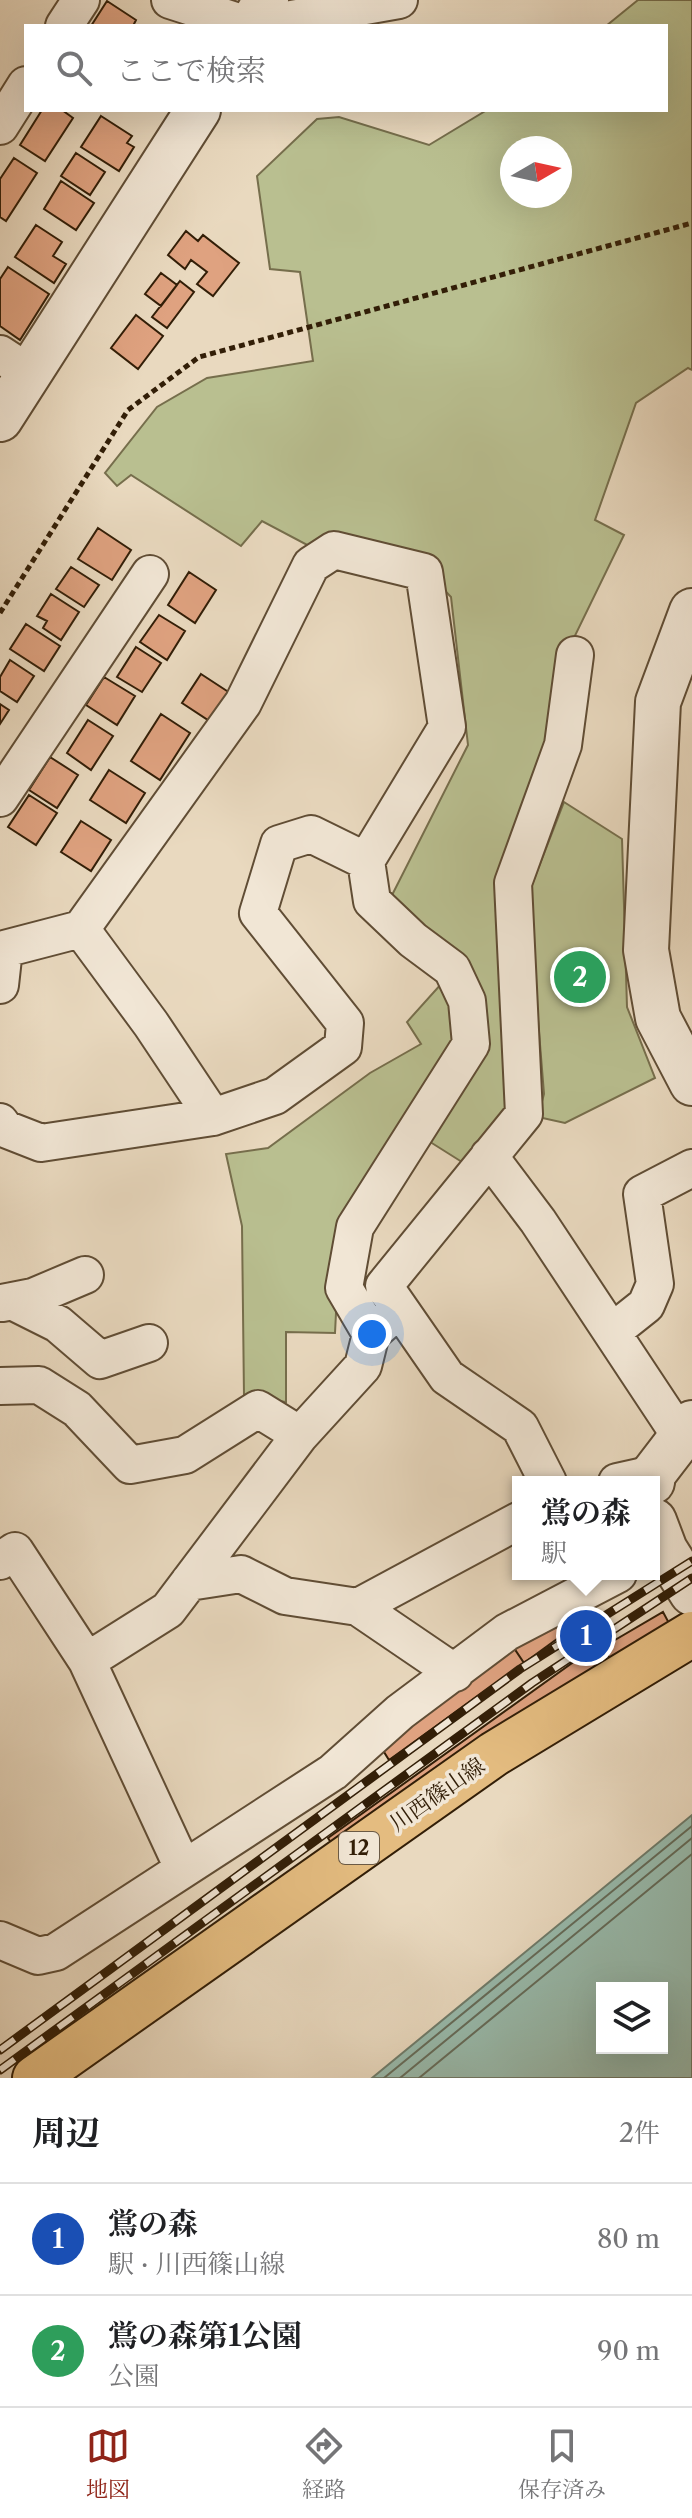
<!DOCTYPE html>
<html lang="ja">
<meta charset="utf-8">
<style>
body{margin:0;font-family:"Libre Caslon Text","Noto Serif JP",serif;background:#f6f6f6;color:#202124}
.controls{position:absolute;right:24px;bottom:24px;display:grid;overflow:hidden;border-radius:0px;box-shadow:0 8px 32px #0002}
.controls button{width:72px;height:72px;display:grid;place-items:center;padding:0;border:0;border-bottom:2px solid #e0e0e0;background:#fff;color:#202124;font:40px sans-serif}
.compass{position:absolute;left:500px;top:136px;width:72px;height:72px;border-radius:50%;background:#fff;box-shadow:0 8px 32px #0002;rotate:81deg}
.you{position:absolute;left:372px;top:1334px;width:28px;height:28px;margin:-20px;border:6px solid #fff;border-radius:50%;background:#1a73e8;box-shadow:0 0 0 12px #1a73e833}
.badge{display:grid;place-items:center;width:52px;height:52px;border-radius:50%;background:#8f2418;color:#fff;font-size:26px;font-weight:700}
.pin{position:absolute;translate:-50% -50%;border:4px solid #fff;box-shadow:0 2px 8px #0006}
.popup{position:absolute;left:512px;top:1476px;width:148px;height:104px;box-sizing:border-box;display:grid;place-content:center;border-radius:0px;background:#fff;filter:drop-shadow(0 2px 6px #0005);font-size:26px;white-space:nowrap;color:#757577}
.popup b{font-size:30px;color:#202124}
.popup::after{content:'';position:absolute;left:50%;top:100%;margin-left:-16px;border:16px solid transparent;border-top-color:#fff}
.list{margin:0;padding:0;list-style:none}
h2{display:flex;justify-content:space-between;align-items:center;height:104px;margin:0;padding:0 32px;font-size:34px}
h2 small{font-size:26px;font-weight:400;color:#757577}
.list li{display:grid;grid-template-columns:52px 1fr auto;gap:24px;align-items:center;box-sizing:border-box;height:112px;padding:0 32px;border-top:2px solid #e0e0e0}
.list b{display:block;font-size:30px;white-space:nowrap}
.list p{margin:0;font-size:26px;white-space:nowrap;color:#757577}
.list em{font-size:26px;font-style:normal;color:#757577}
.icon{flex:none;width:44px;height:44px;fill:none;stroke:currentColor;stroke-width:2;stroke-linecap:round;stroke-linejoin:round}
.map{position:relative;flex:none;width:692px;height:2078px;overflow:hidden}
.search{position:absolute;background:#fff;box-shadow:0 8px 32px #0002;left:24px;right:24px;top:24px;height:88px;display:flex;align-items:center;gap:20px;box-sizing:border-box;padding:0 28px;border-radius:0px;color:#757577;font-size:30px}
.sheet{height:328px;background:#fff}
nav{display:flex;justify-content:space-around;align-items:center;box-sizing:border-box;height:112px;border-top:2px solid #e0e0e0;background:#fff;font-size:22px;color:#757577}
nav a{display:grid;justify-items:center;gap:4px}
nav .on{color:#8f2418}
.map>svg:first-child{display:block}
.green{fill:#b9bf90;stroke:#766e4c;stroke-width:2;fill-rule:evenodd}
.water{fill:#98bbad;stroke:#6f7c6b;stroke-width:2;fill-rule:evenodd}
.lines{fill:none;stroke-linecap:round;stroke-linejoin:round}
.shore{stroke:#656c5a;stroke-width:2}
.building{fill:#dfa280;stroke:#321e07;stroke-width:2}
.minor-casing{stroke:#604d35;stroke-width:40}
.tertiary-casing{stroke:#604d35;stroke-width:48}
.primary-casing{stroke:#321e07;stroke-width:48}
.path{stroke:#321e07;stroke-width:5;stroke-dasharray:6 4;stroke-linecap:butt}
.minor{stroke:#f1e6d5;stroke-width:36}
.tertiary{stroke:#f1e6d5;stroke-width:44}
.primary{stroke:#e4bc80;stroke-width:44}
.rail-casing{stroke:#321e07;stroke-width:9}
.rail{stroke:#f1e6d5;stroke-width:6;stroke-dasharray:18;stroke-linecap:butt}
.labels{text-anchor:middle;stroke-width:7;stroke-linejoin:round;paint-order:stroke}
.shield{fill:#f1e6d5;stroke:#6b5a45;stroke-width:2}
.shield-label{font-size:20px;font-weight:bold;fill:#321e07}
.street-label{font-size:22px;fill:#321e07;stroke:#f1e6d5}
</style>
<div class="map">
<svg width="692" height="2078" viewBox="0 0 692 2078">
<rect width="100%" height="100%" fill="#e9d9bf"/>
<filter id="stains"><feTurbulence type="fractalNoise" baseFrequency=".0025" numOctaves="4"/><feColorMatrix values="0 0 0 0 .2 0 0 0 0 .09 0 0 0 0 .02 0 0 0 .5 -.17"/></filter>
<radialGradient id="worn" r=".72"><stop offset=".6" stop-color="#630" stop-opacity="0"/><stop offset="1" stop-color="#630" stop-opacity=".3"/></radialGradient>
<path class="green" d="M638,0H692V370L688,368L636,403L595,520L624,535L567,652L549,750L495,881L513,1099L462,1162L408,1128L340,1233L335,1333L286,1332V1402L244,1396L242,1226L226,1154L268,1148L370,1073L421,1044L407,1022L460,963L388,903L468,745L451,597L415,559L311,547L262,521L241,546L131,475L117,486L105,473L157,407L207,378L313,361L300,272L270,269L257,176L317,119L339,117L429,145L487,110H666V26H606ZM512,148H560V196H512Z
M564,802L622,839L627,1007L655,1078L565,1123L538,1117L544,1094L528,895Z"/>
<path class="water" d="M692,1815V2078H372ZM602,1988H662V2048H602Z"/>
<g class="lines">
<path class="shore" d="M384,2078L692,1826
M400,2078L692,1838
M419,2078L692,1854"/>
</g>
<path class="building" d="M107,1L136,20L133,26H91Z
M42,110H62L73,118L45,161L20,145Z
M101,116L132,136L127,143L134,147L119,171L81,147Z
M76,153L105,172L90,195L61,176Z
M14,158L37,173L6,221L0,217V179Z
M61,181L94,203L76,230L44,209Z
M36,225L62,242L53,256L66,264L54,283L15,257Z
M186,231L198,241L203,235L239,263L213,296L197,284L207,272L191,260L185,269L168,255Z
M8,267L49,294L20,340L0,326V279Z
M161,273L177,285L161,306L145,294Z
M180,281L194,292L167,328L152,317Z
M136,315L163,336L138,369L111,348Z
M98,528L131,550L112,580L78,559Z
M71,567L99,585L84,607L56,589Z
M189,572L216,590L195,623L168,605Z
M51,594L79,612L61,640L43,628L47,621L37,616Z
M159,615L185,631L167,660L140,642Z
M26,624L60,646L44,671L10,649Z
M136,647L161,663L142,692L117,677Z
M10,660L34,676L17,702L0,691V677Z
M201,674L230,693L211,722L182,703Z
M104,677L135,696L117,725L86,705Z
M0,704L9,710L0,724Z
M161,714L190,733L160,780L131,761Z
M88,720L113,736L91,770L67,753Z
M50,757L78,775L57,808L29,790Z
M109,770L145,793L126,823L90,800Z
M29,795L57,813L36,845L8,827Z
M81,821L111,840L91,871L61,852Z
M579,1611L583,1620L524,1663L514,1648Z
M663,1612L670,1625L610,1659L603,1647Z
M600,1643L610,1659L334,1847L328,1838Z
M514,1648L524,1663L389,1760L379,1744Z"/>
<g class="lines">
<g class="minor-casing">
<path id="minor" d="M170,0L251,26
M64,26L81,0
M252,26L399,0
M0,126L26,85
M0,354L29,373
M0,798L150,574
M81,929L151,1024L213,1117
M0,985L4,949L81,929L243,703L311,565L334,550L424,572L447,727L366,861L372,901L413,940L452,969L467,1001L471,1044L355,1227L344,1288L371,1334
M0,1122L5,1129L41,1143L213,1117L275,1096L343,1047L345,1023L258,913L279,844L311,834L366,861
M489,1156L538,1221L681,1437
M12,1301L58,1324L100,1360L149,1343
M2,1303L33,1297L85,1275
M612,1332L646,1305L655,1284L642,1194L692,1168
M0,1386L39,1385L77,1409L130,1465L185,1455L258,1409L300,1435
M548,1482L520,1427L447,1377L384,1286L524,1114L513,883L563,745L575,655
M617,1482L653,1474
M0,1561L15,1551L87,1661
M189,1582L241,1574L285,1596L358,1607L455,1673
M358,1607L518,1521
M183,1868L87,1661L168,1610L300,1435L363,1366L371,1334L389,1318
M0,1940L38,1956L56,1952L333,1772L400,1712L507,1632L618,1574"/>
</g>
<g class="tertiary-casing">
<path id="tertiary" d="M251,26L266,0
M0,419L198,110
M692,611L658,702L646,950L658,1018L692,1083
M652,1482L653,1474L692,1423
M654,1521L665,1550L692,1593"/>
</g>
<g class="primary-casing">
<path id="primary" d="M35,2078L494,1754L692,1634"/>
</g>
<path class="path" d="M0,613L128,410L199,357L692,223"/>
<use href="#minor" class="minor"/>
<use href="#tertiary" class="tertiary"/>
<use href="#primary" class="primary"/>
<g class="rail-casing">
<path id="rail" d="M0,2050L520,1669L692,1561
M0,2070L532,1683L692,1578"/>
</g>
<use href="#rail" class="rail"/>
</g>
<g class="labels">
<rect class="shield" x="339" y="1832" width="40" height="32" rx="6"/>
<g class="shield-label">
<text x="359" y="1855">12</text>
</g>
<g class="street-label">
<text transform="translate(437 1794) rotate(-35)" y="8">川西篠山線</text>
</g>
</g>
<rect width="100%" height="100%" filter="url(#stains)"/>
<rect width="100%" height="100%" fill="url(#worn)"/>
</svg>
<div class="controls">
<button><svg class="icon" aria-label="layers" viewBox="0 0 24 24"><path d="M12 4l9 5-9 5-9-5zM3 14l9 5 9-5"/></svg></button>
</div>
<svg class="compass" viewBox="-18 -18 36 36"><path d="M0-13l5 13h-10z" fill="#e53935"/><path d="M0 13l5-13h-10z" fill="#757577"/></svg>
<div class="you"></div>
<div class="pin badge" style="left:586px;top:1636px;background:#1a4fb4">1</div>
<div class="popup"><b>鴬の森</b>駅</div>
<div class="pin badge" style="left:580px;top:977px;background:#2e9e5b">2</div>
<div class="search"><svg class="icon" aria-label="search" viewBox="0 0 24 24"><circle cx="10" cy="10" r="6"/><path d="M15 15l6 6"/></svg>ここで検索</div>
</div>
<section class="sheet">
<h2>周辺<small>2件</small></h2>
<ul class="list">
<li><span class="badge" style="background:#1a4fb4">1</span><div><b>鴬の森</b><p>駅 · 川西篠山線</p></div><em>80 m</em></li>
<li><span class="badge" style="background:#2e9e5b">2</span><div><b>鴬の森第1公園</b><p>公園</p></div><em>90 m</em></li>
</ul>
</section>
<nav>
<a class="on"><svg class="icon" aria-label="map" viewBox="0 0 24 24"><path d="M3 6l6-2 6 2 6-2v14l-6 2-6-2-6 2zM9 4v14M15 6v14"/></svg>地図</a>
<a><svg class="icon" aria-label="directions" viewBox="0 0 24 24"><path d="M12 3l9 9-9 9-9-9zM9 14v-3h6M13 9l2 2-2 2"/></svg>経路</a>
<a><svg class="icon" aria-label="saved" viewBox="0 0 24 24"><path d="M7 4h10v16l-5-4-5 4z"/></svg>保存済み</a>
</nav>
